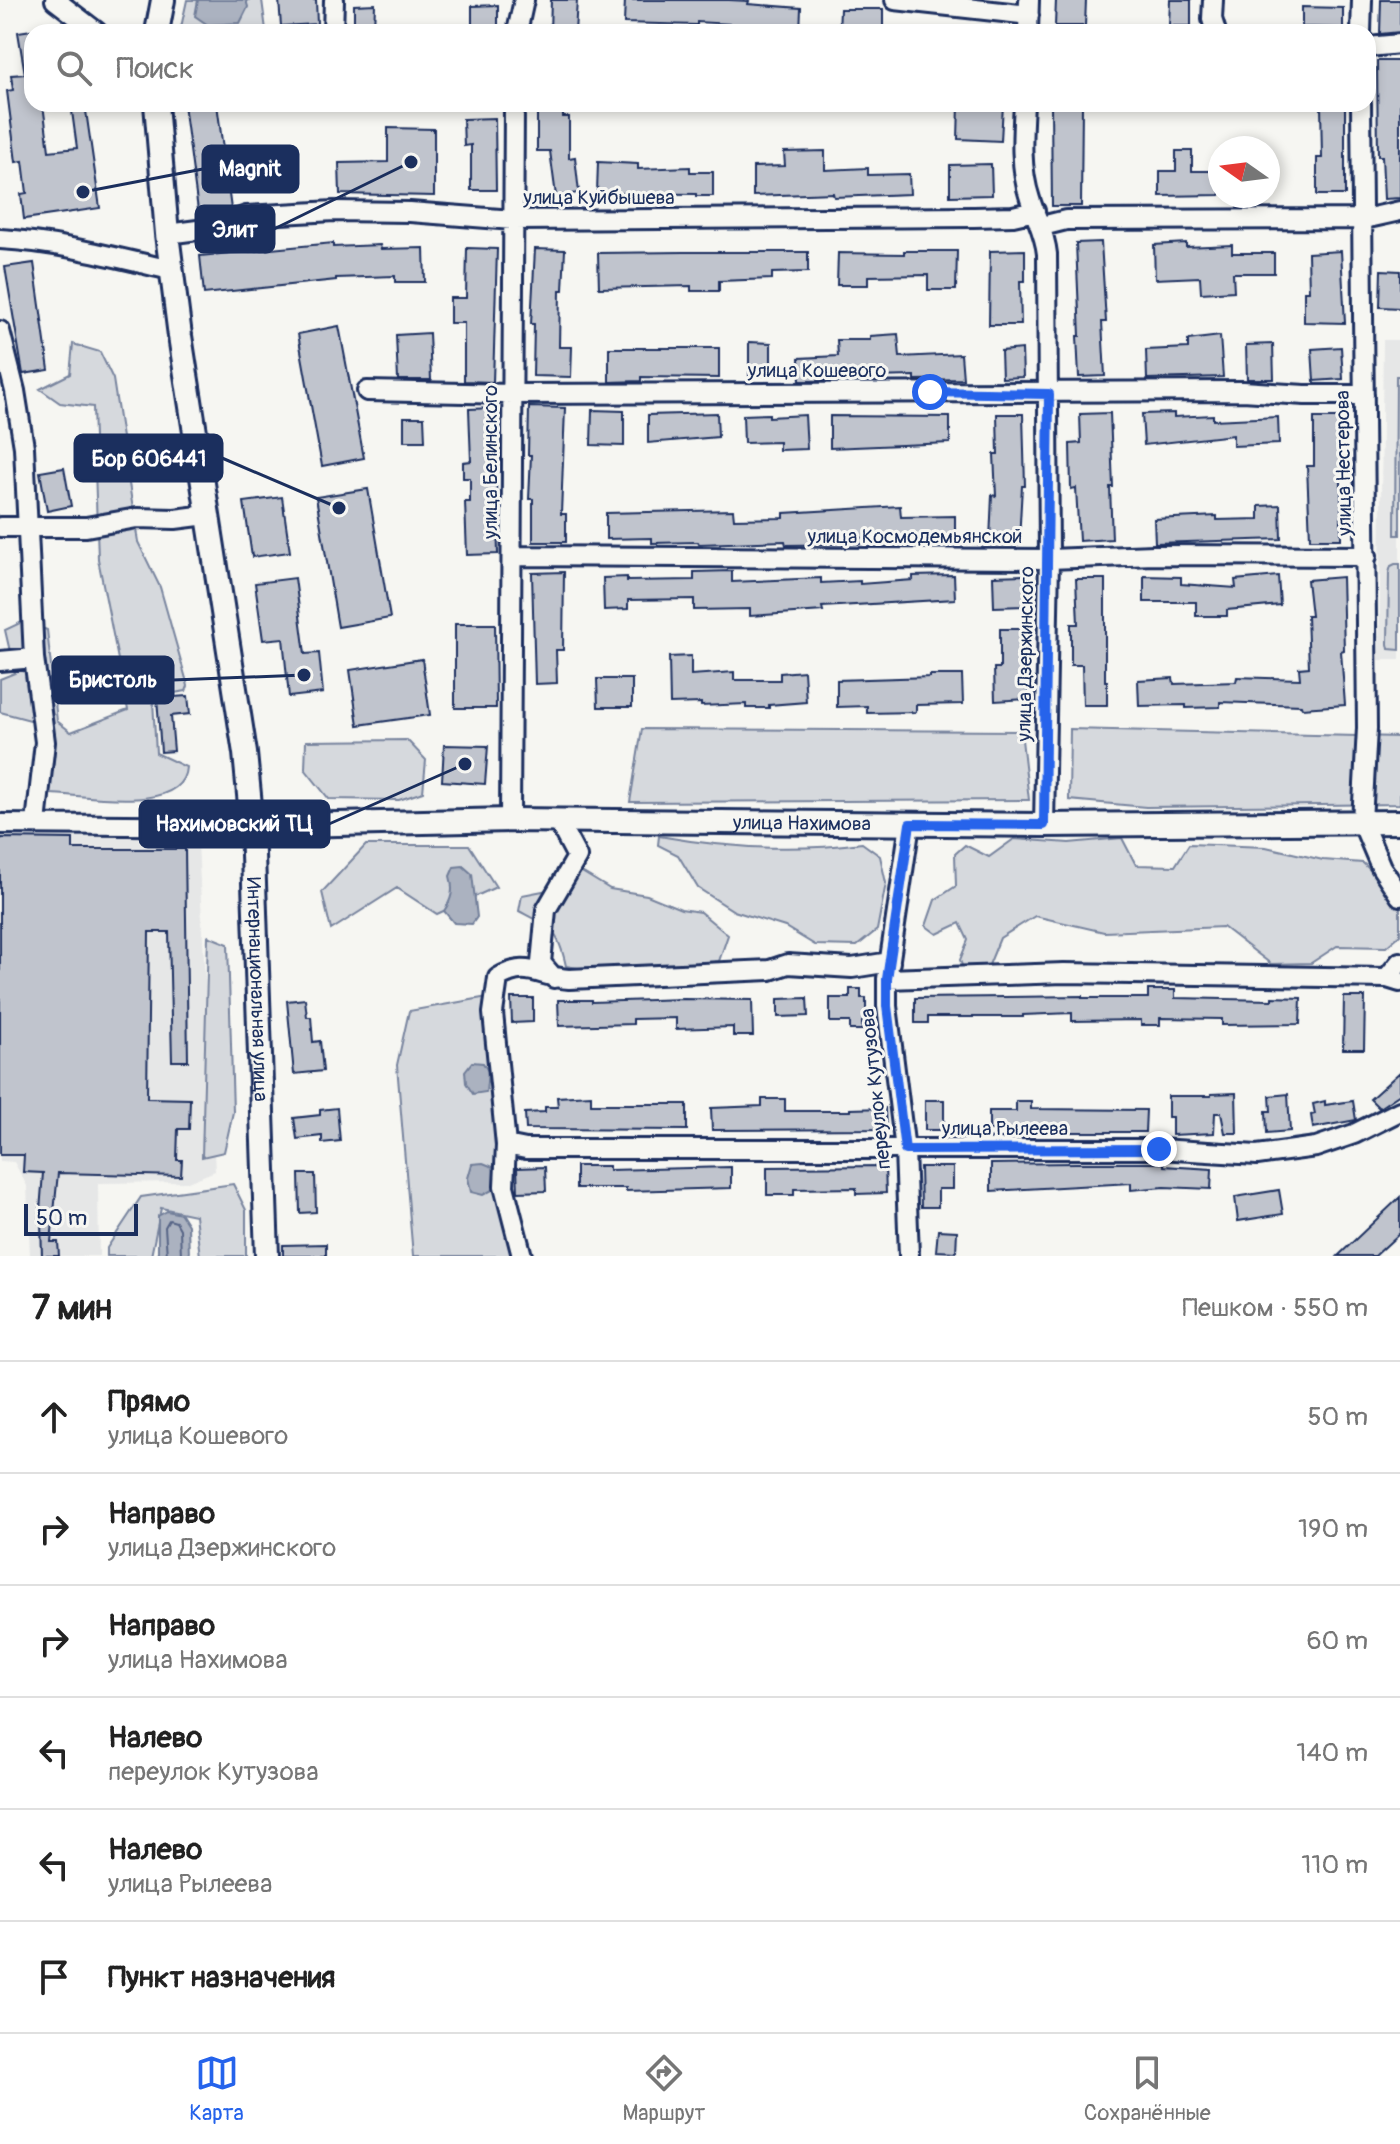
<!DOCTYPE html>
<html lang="ru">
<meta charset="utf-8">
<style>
body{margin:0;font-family:Pangolin,sans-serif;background:#f2f2f2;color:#222}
.compass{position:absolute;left:1208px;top:136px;width:72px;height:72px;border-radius:50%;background:#fff;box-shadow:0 4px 12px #0003;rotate:284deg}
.scale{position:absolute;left:24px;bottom:20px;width:114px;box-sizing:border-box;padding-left:8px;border:4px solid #1b2f5e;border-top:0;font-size:22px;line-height:28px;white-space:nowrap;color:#1b2f5e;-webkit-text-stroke:6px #f6f6f2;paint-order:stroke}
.stop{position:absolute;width:24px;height:24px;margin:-18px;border:6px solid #2563eb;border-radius:50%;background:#fff}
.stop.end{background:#2563eb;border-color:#fff;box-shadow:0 2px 8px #0008}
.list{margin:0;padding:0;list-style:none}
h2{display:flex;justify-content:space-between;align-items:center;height:104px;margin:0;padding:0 32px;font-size:34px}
h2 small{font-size:26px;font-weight:400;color:#767676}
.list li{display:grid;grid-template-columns:52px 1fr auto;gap:24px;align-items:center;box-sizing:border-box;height:112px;padding:0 32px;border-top:2px solid #e0e0e0}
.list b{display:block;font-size:30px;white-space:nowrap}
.list p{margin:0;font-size:26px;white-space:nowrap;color:#767676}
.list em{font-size:26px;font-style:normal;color:#767676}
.icon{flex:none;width:44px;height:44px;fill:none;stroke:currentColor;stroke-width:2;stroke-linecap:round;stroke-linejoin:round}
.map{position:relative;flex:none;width:1400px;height:1256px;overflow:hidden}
.search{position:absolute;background:#fff;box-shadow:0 4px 12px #0003;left:24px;right:24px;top:24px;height:88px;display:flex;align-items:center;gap:20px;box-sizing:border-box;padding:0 28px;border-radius:24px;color:#767676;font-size:30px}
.sheet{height:776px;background:#fff}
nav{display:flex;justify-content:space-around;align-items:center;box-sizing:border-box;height:112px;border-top:2px solid #e0e0e0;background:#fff;font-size:22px;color:#767676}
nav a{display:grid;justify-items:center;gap:4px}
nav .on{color:#2563eb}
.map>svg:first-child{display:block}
.built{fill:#e6e7e7}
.green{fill:#d6d9dd;stroke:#78849e;stroke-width:2}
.water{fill:#abb2c0;stroke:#717e99;stroke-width:2}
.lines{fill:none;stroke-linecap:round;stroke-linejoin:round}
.shore{stroke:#556385;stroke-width:2}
.building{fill:#c0c4cd;stroke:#1b2f5e;stroke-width:2}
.minor-casing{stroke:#1b2f5e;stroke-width:24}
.major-casing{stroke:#1b2f5e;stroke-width:28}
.minor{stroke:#f6f6f2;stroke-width:18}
.major{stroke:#f6f6f2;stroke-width:22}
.route{stroke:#2563eb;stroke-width:10}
.labels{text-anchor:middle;stroke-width:6;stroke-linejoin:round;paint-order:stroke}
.street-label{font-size:20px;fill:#1b2f5e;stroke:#f6f6f2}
.leader{fill:none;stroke:#1b2f5e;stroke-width:3}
.callout-dot{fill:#1b2f5e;stroke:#f6f6f2;stroke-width:3}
.callout{fill:#1b2f5e;stroke:#1b2f5e;stroke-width:3}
.callout-label{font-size:22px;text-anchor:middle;font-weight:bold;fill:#fff}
</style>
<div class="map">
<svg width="1400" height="1256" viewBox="0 0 1400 1256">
<rect width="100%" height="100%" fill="#f6f6f2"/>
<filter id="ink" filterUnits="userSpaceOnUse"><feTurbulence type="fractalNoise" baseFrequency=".0125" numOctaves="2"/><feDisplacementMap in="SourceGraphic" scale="16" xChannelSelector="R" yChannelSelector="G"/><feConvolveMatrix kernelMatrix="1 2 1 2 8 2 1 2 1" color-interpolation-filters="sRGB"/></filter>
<g filter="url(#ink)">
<path class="built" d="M1383,340H1400V660H1379Z
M0,824H197L215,1171L188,1182L98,1183L99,1256H30L27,1186L14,1162L0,1161Z"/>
<path class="green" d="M187,0H262L266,30L180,32Z
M73,344L100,352L113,379L138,542L160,587L188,686L186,691L156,696L153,701L156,753L186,767C184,815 84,795 51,794L37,776L34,721L0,712V679L15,673L5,630L24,621L47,630L57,721L71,732L128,710L98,559L93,407L60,403L40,389L70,374Z
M1396,376H1400V535H1395Z
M1395,564H1400V650L1389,649L1388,644L1389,573L1391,566Z
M642,729L1021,731L1029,800L630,802Z
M1070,729L1400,737V804L1146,807L1069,800Z
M407,740L426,760L423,792L399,800L329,799L305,769L306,741Z
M659,836C726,848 794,852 862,843L880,856L886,883L877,930L857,946L815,945L785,927L734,911L698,888L678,855L658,845Z
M1122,838L1136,865L1175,866L1189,844L1266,847L1323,860L1363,863L1378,878L1400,890V935L1386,947L1337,946L1311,963L1271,964L1223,927L1104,932L1035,916L1000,938L989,965L963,968L960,960L968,940L960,923L937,934L926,926L935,900L956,886L955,854L965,845L989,857L1014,839L1069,843Z
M366,845H469L496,887L437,914L397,888L331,930L322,892Z
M580,871L610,889L647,895L681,909L700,912L728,935L719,961L602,972L566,966C558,929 551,928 519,911L522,895L553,889L565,872Z
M208,936L228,944L233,1112L224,1152L202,1157Z
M488,997L500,1211L513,1256H413L397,1065L409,1011Z
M233,1184L246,1210V1256H200L195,1215L161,1208L151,1256H107V1248L141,1197Z"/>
<path class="water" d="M198,0H246L248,7L240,23L208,25L195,16Z
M463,866L472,874L477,917L472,924L454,923L444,911C452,899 454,890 450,876L454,867Z
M472,1062L483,1063L488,1071L486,1092L473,1094L466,1083L465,1071Z
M483,1163L493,1167L496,1177L494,1189L483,1195L471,1192L468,1178L472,1164Z
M167,1211L181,1214L188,1225L189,1256H158V1216Z"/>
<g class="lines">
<path class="shore" d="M167,1256L165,1227L169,1220L176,1222L180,1229L181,1256"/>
</g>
<path class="building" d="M279,0H316L317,24L281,26Z
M551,0H577L575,32H550Z
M625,0H729L749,1L748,4L801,8L800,32H763L764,26L697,22V25L624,23Z
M1056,0H1086L1085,26H1055Z
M1170,0H1191V26H1169Z
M1381,0H1400V32L1380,34Z
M375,4L374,30H354V5Z
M498,5V32H472V6Z
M1302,7L1343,8V28L1302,27Z
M840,9H883V32H839Z
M32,30V104H43L49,151L77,148L71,104H85L100,208L24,219L21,194L27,193L23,161L16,162L7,91L13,90L11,75L25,74L18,32Z
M1377,61H1400V198L1384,199L1382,156H1378Z
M184,104H217L231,209L210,216L199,218Z
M537,104H563V117H569V158L575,157L579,193L556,196L550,151H537Z
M959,104H1003L1001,141L958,139Z
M1051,104H1082L1081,206H1052Z
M1321,104H1345V195H1317V158H1322Z
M495,118L496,190H471V145L464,146L463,119Z
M388,128L434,129V196L340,194L339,163L388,162Z
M825,151V170L868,168V175L909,174L910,194L834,197L833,193L753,196V167L785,166L784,152Z
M1176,151H1192V171H1220V195L1160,196V171H1176Z
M598,162L638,164V169L690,167V172H713V196H696V194L597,193Z
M991,164L992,195L950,196V165Z
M1101,242L1106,322H1102L1105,376L1079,377L1077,336H1080L1076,243Z
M333,243V247L380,245L381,249L424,248L425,282H395V276L336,278V280L204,294L200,256Z
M1186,243V247L1232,245V253H1274V273H1233L1234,291L1201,293L1200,277L1155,279L1154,245Z
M467,248L497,249L493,382L464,381V323H450V298H466Z
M535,249L565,250L563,290H560L559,347H572L571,377L533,376L534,324H531Z
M1025,250V281H1020L1021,325H989L990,251Z
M904,251H957L956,290H928V275L868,276V285H837L838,253L904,254Z
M1341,251L1345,323L1304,322V291H1309L1308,253Z
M684,252H808V272L772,273V279L719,281V291H691V286L599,288L598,253Z
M34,263L49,370L23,374L5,267Z
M1381,270L1400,271V308L1380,307Z
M339,326L364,458L322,466L298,334Z
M429,333L431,380H398L396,335Z
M898,334L900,357L961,354L963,379L915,380V376L825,378V381H800L799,358L838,356L837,340H870V336Z
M1220,336L1223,377L1147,379L1146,350L1188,348V340Z
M749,342L771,343V375L749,376Z
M1273,344L1274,379H1247L1246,345Z
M1341,347L1343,379L1314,381L1312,349Z
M609,348H719V378L641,377V381L609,382Z
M1022,349L1023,377L1002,378L1001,351Z
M529,407L565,408L561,514H566V542H533V499H529L531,455H528Z
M494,408L498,554L467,555L465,502H470V478H463V462L471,461L469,409Z
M592,410L624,411V446L591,445Z
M717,413L718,437L648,443V415Z
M1110,413L1113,487H1110L1112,539L1079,541L1076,488L1071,489L1070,444L1081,443L1080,414Z
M1174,413V417L1213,415V420L1278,417L1279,444L1233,446V435L1144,445L1142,414Z
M769,414V417L805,415L807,449L779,450V442L744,443L743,415Z
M997,414H1023L1025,486H1022L1019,541L990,540L992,495L996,496L994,454H998Z
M830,416L950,417V443L830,448Z
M404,417H424L425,441H404Z
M1314,418H1341V539H1310L1307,466H1314Z
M64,468L71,506L47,511L40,472Z
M368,489L390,618L338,627L316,497Z
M282,497L290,552L252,557L244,502Z
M1280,505L1281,539L1155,543L1154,519L1217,516V520L1259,519V506Z
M900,506L901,517L955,516V542L919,543L918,536L860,538V544L786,545L785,541L699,544L698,542L652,543V538L606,539V513L733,510L734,519L784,518V513Z
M732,571V582L821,578V583L860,581V584L913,580V576L954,575L955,599L822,607L823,611L750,616V609L694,610V599L628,600V609L604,610L603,578L627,577V581L694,580V572Z
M564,572L563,650H556L557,683L535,684L532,573Z
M1024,575L1025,606L994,607L993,576Z
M1144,576L1181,577V584L1236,588L1235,580L1278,576L1280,605L1227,610V616H1196V602H1144Z
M1342,577L1344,650L1341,651L1345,705L1302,708L1301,705L1220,702V707L1186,708V705L1139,706L1138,680L1173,678L1174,684L1236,682L1237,677L1300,679L1299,668L1309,667L1307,616H1311L1307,580Z
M295,578L305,654L319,653L323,693L289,697L283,638L263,640L255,583Z
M1076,579H1105V681H1107V705H1083L1082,665H1071V624H1078Z
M455,624H495L496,708H455Z
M1000,629H1024L1025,666H1028L1029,699L995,701L994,668H1000Z
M691,656V675L734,672V680H780V673L804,671L806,702L769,705V708H746V704L701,706V703L670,704L669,657Z
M422,659L430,715L358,725L350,670Z
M930,675H962L963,704L916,705V712L867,713V706L837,707V680L930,677Z
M597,679H632V707H598Z
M188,696L190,714L171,716L174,751L161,752L157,698Z
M444,745L488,746L485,784L442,781Z
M0,838L73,839V849H185L188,1061H172L169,932H149L147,1098L190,1099L189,1129H178L177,1160H182L181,1176L58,1173L51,1242H58L59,1256H42L41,1223H39L43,1173L23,1172L24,1155H0Z
M850,989H861V998H866V1022H862V1030H850V1022H830V998H850Z
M1148,990H1175V998L1272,1000V997L1301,998L1300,1024L1222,1025V1019L1160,1018V1025H1141V1020L1072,1021V1013L1023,1015V1017H928V1023H915V998L1082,996V998H1148Z
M1344,997H1365L1364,1049H1343Z
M511,998H533V1022L512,1023Z
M807,998L808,1016L778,1017V999Z
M305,999L307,1017H311L313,1042L320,1041L323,1071L294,1074L287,1001Z
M683,999L752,1000L753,1036H733V1027L676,1029V1018L633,1019V1024L559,1026L558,1000H592V1002Z
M1400,1072V1094L1379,1108L1370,1099Z
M1236,1093L1237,1133H1225L1221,1113H1215L1214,1133L1172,1135V1117H1168V1096H1211V1094Z
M1288,1094L1290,1131L1267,1133L1266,1111H1271L1270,1096Z
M591,1095V1104H687V1130L526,1129L525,1113L545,1112V1107H558L557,1097Z
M762,1099H785V1111H850V1109L885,1108L886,1129L712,1130L711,1108L762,1106Z
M925,1100H944V1130H925Z
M1016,1101H1031V1109L1146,1110L1145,1132H1046L1017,1134V1130H989V1111H1016Z
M1325,1101V1105L1353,1101L1356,1120L1313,1128L1311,1115L1315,1114L1313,1104Z
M337,1108L340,1141L322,1143V1136L297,1139L294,1118L320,1115V1110Z
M1077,1163H1164V1166L1212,1169L1211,1189L1164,1187L1131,1190V1183L991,1191V1164Z
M576,1166H609V1170L731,1167V1188L626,1191V1188H576Z
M885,1166L886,1193L856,1194V1188L794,1189V1195H767V1167Z
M545,1167L546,1191L518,1192L517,1168Z
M920,1167H953V1189H938V1207H921Z
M299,1174H315L316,1212L300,1213Z
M1279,1190L1283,1214L1238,1221L1235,1197Z
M1400,1197V1233L1375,1256H1338Z
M938,1230L957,1231L956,1252L936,1251Z
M326,1244V1256H283V1245Z"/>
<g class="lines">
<g class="minor-casing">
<path id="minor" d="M55,0L97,32
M895,0L1029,15
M1213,0L1212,19L1216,32
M333,32L334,0
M517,32L524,0
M1028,32L1029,0
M1361,32L1362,0
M1368,47L1400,44
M1024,104C1022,136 1020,169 1030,199C1036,219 1045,233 1047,254L1049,559L1044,825
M1361,104L1367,728L1362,822L1381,867L1400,896
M1042,226L1066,220L1364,219L1400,211
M167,234L213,228L246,216L334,211L410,212L513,220L974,217L1013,216L1035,211
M0,239C58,242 114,257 171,270
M0,331L15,391L24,447L34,658L45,742L36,823
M367,391L513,394L1243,391L1305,395H1364
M0,527H86L137,518L175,519L207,515
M512,556L1049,559L1154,555L1367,556
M0,661L34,658
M510,820L514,104
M0,824L252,826
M554,978L541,963L546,910L577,857L558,821
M1387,978L1400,962
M887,979L1064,973L1387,978L1400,982
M506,1145L526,1149H1159L1257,1155L1316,1147L1354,1134L1400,1111
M522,1256L504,1186L506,1145L493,1013L498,978C527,960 539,977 569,979L770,970L788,964L852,968L890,962
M909,1256L905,1150L887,1006V979L910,824"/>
</g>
<g class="major-casing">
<g id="major">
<path d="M157,32L163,0"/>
<path id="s1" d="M156,104L167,234L180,336L245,753L252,826L267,1256"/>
<path id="s2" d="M252,826L510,820L1044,825L1400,822"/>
</g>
</g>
<use href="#minor" class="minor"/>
<use href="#major" class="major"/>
</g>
</g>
<g class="lines" filter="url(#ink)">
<path class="route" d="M930,392L1049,394L1044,825L910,824L887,979V1006L905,1150L1159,1149"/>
</g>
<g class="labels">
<g class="street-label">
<text x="599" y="204">улица Куйбышева</text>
<text x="817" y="377">улица Кошевого</text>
<text transform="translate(490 462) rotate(-90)" y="7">улица Белинского</text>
<text transform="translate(1343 463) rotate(-91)" y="7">улица Нестерова</text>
<text x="915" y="543">улица Космодемьянской</text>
<text transform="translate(1025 654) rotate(-89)" y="7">улица Дзержинского</text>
<text dy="7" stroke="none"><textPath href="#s2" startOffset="550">улица Нахимова</textPath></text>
<text dy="7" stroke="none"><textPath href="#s1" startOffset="892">Интернациональная улица</textPath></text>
<text transform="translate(875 1089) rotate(-96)" y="7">переулок Кутузова</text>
<text x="1005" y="1135">улица Рылеева</text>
</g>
</g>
<path class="leader" d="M83 192L203 169M411 162L274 229M339 508L222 458M304 675L173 680M465 764L329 824"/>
<g class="callout-dot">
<circle cx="83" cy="192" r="8"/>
<circle cx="411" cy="162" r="8"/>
<circle cx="339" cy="508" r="8"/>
<circle cx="304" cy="675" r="8"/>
<circle cx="465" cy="764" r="8"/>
</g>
<g class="callout">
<rect x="203" y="146" width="95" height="46" rx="8"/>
<rect x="196" y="206" width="78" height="46" rx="8"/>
<rect x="75" y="435" width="147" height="46" rx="8"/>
<rect x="53" y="657" width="120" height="46" rx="8"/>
<rect x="140" y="801" width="189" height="46" rx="8"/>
</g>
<g class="callout-label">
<text x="250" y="176">Magnit</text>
<text x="235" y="237">Элит</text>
<text x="149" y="466">Бор 606441</text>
<text x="113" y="687">Бристоль</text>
<text x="234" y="831">Нахимовский ТЦ</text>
</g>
</svg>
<svg class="compass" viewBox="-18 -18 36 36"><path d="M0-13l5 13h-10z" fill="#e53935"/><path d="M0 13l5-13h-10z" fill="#767676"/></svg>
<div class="scale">50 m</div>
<div class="stop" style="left:930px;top:392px"></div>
<div class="stop end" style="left:1159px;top:1149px"></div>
<div class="search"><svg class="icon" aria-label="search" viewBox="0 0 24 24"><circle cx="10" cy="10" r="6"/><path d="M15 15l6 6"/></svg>Поиск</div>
</div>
<section class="sheet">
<h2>7 мин<small>Пешком · 550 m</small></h2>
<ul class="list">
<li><svg class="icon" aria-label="ahead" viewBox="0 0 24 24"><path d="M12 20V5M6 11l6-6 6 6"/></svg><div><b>Прямо</b><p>улица Кошевого</p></div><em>50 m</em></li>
<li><svg class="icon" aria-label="right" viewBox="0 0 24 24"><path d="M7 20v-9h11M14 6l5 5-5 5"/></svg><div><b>Направо</b><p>улица Дзержинского</p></div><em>190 m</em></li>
<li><svg class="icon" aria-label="right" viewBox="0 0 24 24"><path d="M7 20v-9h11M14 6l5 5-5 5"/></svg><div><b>Направо</b><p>улица Нахимова</p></div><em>60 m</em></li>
<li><svg class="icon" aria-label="left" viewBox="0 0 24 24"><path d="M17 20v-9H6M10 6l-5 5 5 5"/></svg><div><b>Налево</b><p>переулок Кутузова</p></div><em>140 m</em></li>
<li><svg class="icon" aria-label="left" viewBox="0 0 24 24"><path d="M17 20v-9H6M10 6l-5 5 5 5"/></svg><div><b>Налево</b><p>улица Рылеева</p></div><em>110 m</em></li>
<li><svg class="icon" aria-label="arrive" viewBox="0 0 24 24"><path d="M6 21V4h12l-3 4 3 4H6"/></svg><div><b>Пункт назначения</b></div></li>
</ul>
</section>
<nav>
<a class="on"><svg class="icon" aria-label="map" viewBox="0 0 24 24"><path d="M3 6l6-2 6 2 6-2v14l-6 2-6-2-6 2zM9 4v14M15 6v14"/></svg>Карта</a>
<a><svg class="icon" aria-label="directions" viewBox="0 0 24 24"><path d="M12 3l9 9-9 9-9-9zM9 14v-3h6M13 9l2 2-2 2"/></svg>Маршрут</a>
<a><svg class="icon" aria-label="saved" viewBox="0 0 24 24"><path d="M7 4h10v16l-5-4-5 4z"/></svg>Сохранённые</a>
</nav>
